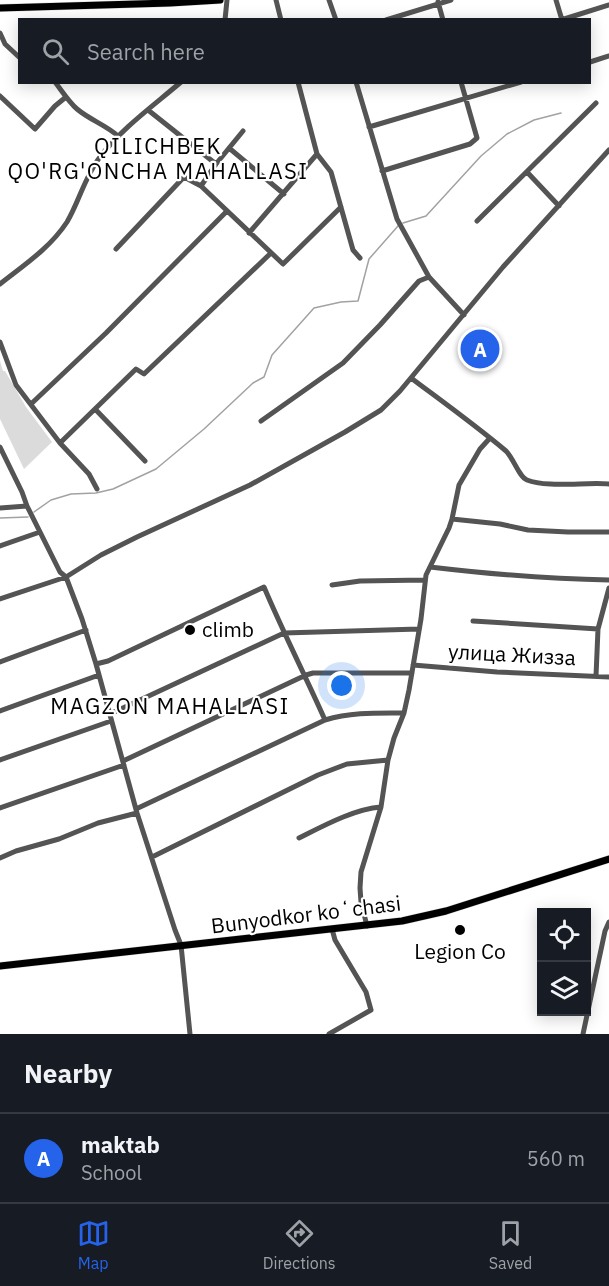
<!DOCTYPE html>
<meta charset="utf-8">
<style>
body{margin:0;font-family:"IBM Plex Sans",sans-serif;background:#242831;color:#f1f3f6}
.controls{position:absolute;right:18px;bottom:18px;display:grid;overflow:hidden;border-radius:0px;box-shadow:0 3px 15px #0003}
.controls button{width:54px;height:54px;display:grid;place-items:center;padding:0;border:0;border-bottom:2px solid #363941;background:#171b24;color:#f1f3f6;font:30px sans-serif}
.you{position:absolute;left:342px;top:686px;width:21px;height:21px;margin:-15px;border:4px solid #fff;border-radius:50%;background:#1a73e8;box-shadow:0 0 0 9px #1a73e833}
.badge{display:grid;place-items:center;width:39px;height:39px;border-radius:50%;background:#2563eb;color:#fff;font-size:20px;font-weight:700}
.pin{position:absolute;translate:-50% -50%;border:3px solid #fff;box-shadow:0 2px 6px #0006}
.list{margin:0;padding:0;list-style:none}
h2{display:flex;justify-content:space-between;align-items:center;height:78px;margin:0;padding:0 24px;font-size:26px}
h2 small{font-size:20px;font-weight:400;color:#9ea1a6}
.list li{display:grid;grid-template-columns:39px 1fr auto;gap:18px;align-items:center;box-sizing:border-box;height:90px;padding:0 24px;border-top:2px solid #363941}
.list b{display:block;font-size:22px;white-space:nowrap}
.list p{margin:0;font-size:20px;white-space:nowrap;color:#9ea1a6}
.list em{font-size:20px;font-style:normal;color:#9ea1a6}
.icon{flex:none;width:33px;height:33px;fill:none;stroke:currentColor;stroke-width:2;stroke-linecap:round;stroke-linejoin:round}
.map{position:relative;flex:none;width:609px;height:1034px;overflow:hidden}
.search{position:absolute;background:#171b24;box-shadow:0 3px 15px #0003;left:18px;right:18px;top:18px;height:66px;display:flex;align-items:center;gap:15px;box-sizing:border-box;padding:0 21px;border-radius:0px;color:#9ea1a6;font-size:22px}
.sheet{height:168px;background:#171b24}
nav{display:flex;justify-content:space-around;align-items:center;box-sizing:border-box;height:84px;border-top:2px solid #363941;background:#171b24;font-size:16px;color:#9ea1a6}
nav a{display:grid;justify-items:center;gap:3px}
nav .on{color:#2563eb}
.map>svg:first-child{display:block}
.green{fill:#dbdbdb}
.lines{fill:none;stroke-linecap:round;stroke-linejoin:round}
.stream{stroke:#a2a2a2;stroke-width:1.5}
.major-casing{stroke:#dbdbdb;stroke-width:8}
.minor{stroke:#545454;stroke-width:5}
.major{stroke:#000;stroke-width:7}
.poi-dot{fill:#000;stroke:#fff;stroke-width:2}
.labels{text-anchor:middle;stroke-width:4.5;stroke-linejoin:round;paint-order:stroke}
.poi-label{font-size:21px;fill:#000;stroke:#fff;text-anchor:start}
.street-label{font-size:21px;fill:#000;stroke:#fff}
.neighbourhood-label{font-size:22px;letter-spacing:1.5px;fill:#000;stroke:#fff}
</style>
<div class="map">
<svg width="609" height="1034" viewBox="0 0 609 1034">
<rect width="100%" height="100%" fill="#fff"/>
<path class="green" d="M0,361L3,371H5L26,407L52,442L24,469L0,419Z"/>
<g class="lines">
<path class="stream" d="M403,223L426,216L481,156L507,134L534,120L561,113
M34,512L51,500L71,494L96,493L113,489L156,469L204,429L253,383L264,377L272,355L314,308L341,302L358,301L369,259L398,226
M0,518L28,517"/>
<g class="major-casing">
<path id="major" d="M0,8L170,3L220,0
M0,966L402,921L446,911L609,859"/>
</g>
<path class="minor" d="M276,0L281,20
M329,0L336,20
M556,0L562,20
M438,2L443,20
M225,20L227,0
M386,20L451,0
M561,20L609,5
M0,33L5,44L20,58
M590,62L609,56
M55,82C62,91 69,102 77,109C90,120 106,125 118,136
M298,82L317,154L331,172L353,250L360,258
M356,82L397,219L429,277L464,315
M0,96L35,129L55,106L66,97
M148,110L216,164
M369,127L521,82
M229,148L284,194
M382,171L470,144L477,138L461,82
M527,172L559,206
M201,186L216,164L243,131
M477,221L596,103
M249,233L317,154
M116,249L184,177L201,186L283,264L341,207
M0,284C24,265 50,248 67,222C79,202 85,176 100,157C122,128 153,106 181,82
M0,342L16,385L60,443L89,474L97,489
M411,378C443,402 475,425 506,451C514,459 519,477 527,480C546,488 586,482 609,484
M31,404L106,333L227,211
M95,409L145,461
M261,421L343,363L380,325L419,281L429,277
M60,443L136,369L144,374L271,253
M0,447L22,492L27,506L60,572L66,577L82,619L96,664L137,813L175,930L181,945L190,1034
M0,508L27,506
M452,519L500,524L528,530L568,532H609
M0,546L40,532
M430,567C489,574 549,579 609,580
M332,585L360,581L425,580
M0,599L66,577L101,555L137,537L250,485L345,432L381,410L400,391L503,267L609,150
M473,621L598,629
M0,662L86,630
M96,664L108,661L264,587C283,632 305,675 325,720
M413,665L497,672L609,677
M596,676L598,629L609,588
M0,711L99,675
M110,714L284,633L419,629
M0,760L111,721
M123,761L306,675L313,673H412
M0,808L124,765
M136,809L325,720C351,712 377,713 404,713
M299,838C323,826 354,809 381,807
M152,857L318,775L347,764L388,760
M0,858L16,851L59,839L98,823L137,813
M367,926L361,902L360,888L361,872L381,807L388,760L394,738L404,713L409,690L421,619L426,575L449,528L452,519L459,485L480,449L490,438
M329,1034L371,1010L366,992L335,940L332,929
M583,1034L605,931L609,922"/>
<use href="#major" class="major"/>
</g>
<g class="poi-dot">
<circle cx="190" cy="630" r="6"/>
<circle cx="460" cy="930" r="6"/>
</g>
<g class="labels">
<g class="poi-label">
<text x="202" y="637">climb</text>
<text x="460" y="959" text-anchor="middle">Legion Co</text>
</g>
<g class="street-label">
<text transform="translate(512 655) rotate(3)" y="7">улица Жизза</text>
<text transform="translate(306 915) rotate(-7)" y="7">Bunyodkor koʻchasi</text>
</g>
<g class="neighbourhood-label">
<text x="158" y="154">QILICHBEK<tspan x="158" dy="25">QO'RG'ONCHA MAHALLASI</tspan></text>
<text x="170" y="714">MAGZON MAHALLASI</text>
</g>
</g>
</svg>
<div class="controls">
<button><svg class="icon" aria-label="locate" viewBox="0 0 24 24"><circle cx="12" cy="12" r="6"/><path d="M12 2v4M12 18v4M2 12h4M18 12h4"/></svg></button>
<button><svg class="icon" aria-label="layers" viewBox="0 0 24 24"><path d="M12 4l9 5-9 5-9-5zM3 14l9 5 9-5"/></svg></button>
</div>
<div class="you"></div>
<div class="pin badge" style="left:480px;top:349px">A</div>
<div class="search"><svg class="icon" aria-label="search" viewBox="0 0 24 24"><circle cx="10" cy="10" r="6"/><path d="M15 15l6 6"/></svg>Search here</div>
</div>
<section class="sheet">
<h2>Nearby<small></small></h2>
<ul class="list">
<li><span class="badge">A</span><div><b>maktab</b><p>School</p></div><em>560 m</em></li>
</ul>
</section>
<nav>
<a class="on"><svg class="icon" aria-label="map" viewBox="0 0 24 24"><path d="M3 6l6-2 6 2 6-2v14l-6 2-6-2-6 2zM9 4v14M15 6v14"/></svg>Map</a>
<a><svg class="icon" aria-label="directions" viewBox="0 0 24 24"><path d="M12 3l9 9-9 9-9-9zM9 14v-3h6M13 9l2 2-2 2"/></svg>Directions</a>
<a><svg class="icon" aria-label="saved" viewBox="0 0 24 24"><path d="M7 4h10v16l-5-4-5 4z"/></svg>Saved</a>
</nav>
